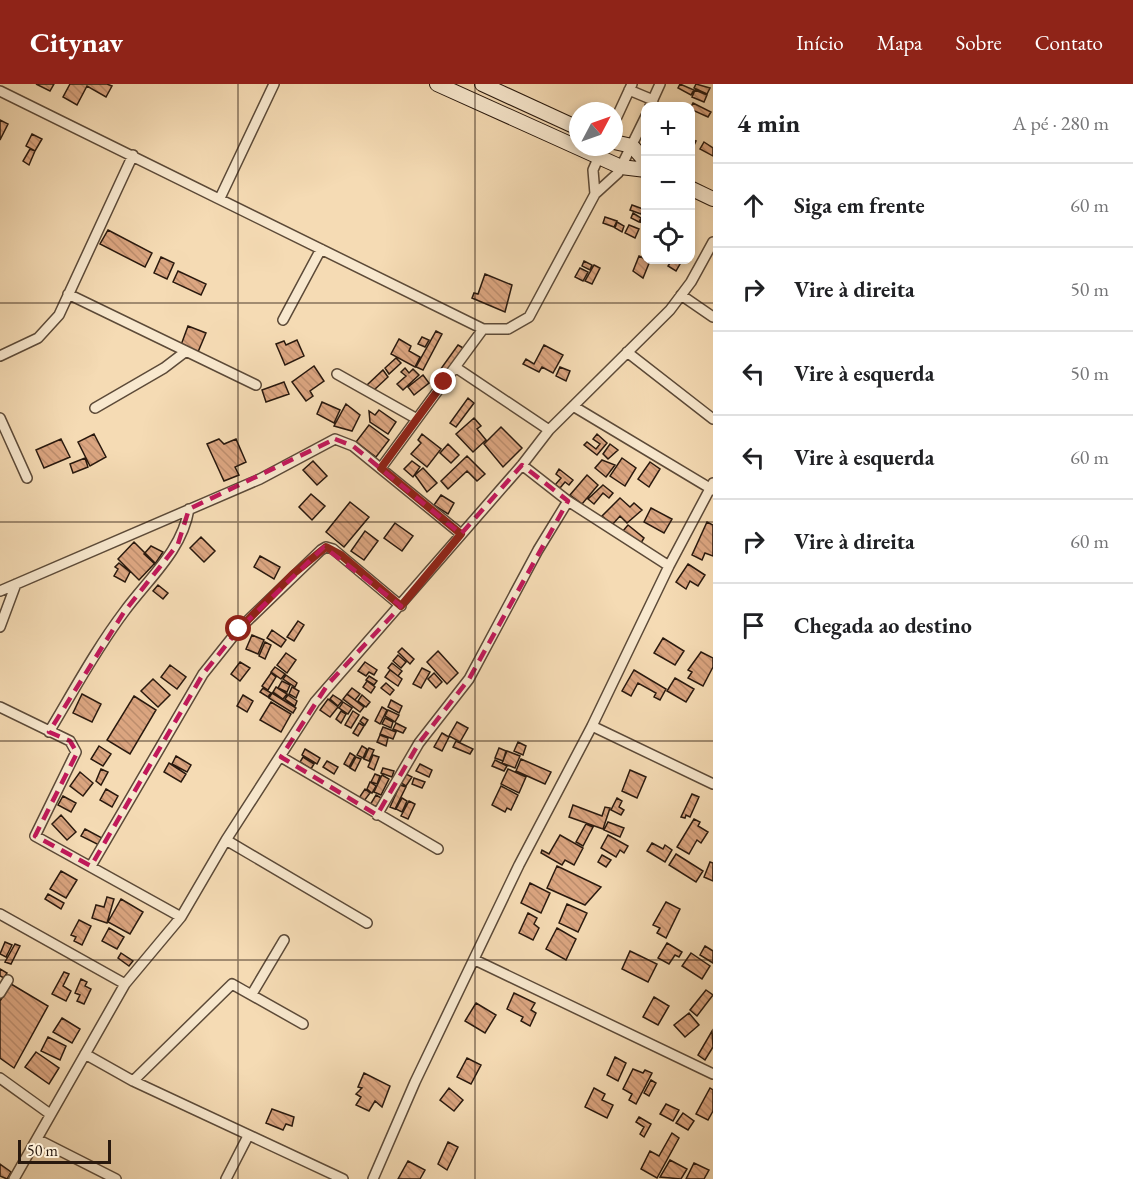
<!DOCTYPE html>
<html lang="pt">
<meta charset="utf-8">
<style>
body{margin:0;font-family:"EB Garamond",serif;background:#f2f2f2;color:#202124}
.controls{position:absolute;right:18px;top:18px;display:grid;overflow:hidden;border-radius:12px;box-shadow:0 3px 9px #0003}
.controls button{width:54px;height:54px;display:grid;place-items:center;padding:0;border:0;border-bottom:2px solid #e0e0e0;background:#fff;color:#202124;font:30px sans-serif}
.compass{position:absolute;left:569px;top:18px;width:54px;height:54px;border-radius:50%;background:#fff;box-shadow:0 3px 9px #0003;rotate:49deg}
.scale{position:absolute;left:18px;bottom:15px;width:93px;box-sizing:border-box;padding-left:6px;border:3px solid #29190e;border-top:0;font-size:16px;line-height:21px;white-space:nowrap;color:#29190e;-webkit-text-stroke:4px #f8e8ce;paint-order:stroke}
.stop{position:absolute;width:18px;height:18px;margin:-14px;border:4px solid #8f2418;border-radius:50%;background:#fff}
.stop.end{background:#8f2418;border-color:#fff;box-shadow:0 2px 6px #0008}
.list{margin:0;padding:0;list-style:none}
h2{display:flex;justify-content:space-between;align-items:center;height:78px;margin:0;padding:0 24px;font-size:26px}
h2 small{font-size:20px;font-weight:400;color:#757577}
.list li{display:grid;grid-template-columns:39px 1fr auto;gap:18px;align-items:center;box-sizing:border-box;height:84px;padding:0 24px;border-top:2px solid #e0e0e0}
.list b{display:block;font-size:22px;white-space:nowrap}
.list em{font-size:20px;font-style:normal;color:#757577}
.icon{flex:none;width:33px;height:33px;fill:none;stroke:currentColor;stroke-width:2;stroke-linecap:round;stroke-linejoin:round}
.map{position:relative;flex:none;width:713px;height:1095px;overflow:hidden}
header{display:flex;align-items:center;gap:36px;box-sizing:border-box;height:84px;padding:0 30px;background:#8f2418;color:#fff}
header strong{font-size:28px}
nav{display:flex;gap:33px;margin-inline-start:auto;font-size:21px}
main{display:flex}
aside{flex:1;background:#fff}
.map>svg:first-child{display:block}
.building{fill:url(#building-back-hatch);stroke:#29190e;stroke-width:1.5}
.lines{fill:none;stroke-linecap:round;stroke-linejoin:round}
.street-casing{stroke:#5c4a38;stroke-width:12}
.secondary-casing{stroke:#29190e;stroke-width:16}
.street{stroke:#f8e8ce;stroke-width:9}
.secondary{stroke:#f8e8ce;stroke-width:14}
.route{stroke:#8f2418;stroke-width:8}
.marked{fill:none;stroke:#c2185b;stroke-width:4.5;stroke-dasharray:12 8;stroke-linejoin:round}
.grid{fill:none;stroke:#29190e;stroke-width:1.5;stroke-opacity:0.55}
</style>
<header>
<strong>Citynav</strong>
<nav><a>Início</a><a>Mapa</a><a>Sobre</a><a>Contato</a></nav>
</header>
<main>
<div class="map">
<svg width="713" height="1095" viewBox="0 0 713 1095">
<defs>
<pattern id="building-back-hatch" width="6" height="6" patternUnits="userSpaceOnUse" patternTransform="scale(1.5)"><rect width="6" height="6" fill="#dba580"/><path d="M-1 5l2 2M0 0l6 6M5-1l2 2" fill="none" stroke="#bc8d6d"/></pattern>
</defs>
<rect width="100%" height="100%" fill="#f5dbb4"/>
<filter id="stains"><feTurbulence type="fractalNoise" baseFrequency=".00333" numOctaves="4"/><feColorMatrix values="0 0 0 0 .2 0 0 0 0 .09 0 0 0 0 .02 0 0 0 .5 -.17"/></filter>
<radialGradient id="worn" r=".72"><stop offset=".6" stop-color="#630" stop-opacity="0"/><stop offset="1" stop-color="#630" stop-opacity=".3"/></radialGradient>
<path class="building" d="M36,0H54L50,7Z
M70,0H107L112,2L106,13L87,2L77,21L63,13Z
M680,0L694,6L691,11L678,4Z
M696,0L710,4L707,10L694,4Z
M695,6L707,11L704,18L692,13Z
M693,19L711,28L708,33L690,25Z
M0,36L8,40L0,56Z
M32,50L42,55L35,67L26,62Z
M690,55L696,57L691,68H690Z
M704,58L713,64V72L700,65Z
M30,65L35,67L29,81L23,77Z
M632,121L643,125L641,130L630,126Z
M645,128H646V140L640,138Z
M633,129L641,134L639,138L631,134Z
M605,133L617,137L614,143L603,139Z
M617,138L624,142L622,148L615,144Z
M629,141L639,145L635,154L625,149Z
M108,146L152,169L145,183L100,160Z
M639,172L650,177L643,194L633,187Z
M161,173L174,179L167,195L154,189Z
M672,176L680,180L676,187L668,182Z
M584,177L592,181L590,186L582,182Z
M594,181L600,184L592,200L585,197Z
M580,184L588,188L583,197L575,193Z
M178,187L206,200L201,211L173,198Z
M485,190L512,201L505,228L472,214L474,209L478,210Z
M188,242L206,249L198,268L181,261Z
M436,247L442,250L423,286L416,283Z
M422,253L429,256L425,263L418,260Z
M399,255L411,262L409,267L420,273L415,283L391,270Z
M297,256L304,272L285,281L276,260L284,257L286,261Z
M458,261L465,265L442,298L435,293Z
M544,261L563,271L553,289L542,283L539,288L523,280L526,275L534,280Z
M396,274L401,279L389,290L385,284Z
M314,282L324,297L310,307L313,312L306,317L292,298Z
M560,283L570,287L566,297L556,292Z
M405,284L409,289L413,285L419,291L403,306L397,300L406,292L401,288Z
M383,286L388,293L373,307L367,301Z
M423,291L429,299L414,311L408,303Z
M284,298L289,310L266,318L262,306Z
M468,314L474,319L456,343L450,339Z
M322,318L340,326L334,339L317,330Z
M346,320L360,331L352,347L334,342Z
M379,326L396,338L388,350L370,338L369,327L375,331Z
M474,334L481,342L477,345L486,356L473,368L456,350Z
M369,341L389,356L376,373L356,358Z
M501,343L522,364L503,383L484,360Z
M94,350L106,373L90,382L78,358Z
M422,350L441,365L427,383L411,370L421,359L418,356Z
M597,350L607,359L597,371L584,361L587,358L596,365L600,360L593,355Z
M61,355L70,373L44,384L36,366Z
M219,355L224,360L236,355L246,378L235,383L239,391L224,397L207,360Z
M448,360L459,371L451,379L440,369Z
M610,360L618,366L608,375L603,370Z
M467,372L485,390L477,397L467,387L448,405L441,397Z
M85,374L88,383L73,389L70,380Z
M622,374L636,384L625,402L610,392Z
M602,376L615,381L606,393L595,384Z
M313,377L327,392L317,401L303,386Z
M412,377L420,383L413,393L404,385Z
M650,378L660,385L649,403L638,395Z
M423,384L437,399L427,408L415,391Z
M559,385L573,396L569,401L565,398L560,404L555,401L561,394L556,390Z
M587,391L598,401L582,420L570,411Z
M603,401L613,409L609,414L603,409L594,420L588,415Z
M311,410L325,422L312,436L299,423Z
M441,411L454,419L448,430L434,421Z
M620,414L630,423L634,419L642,426L627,439L620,432L612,441L602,432Z
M350,418L369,433L344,463L326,448Z
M651,424L672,435L664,449L644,438Z
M707,438L713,441V472L705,469L702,476L692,471Z
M395,439L413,452L402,467L384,454Z
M628,441L644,454L641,459L622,448Z
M365,447L378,457L364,476L351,467Z
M201,453L215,467L204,478L190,464Z
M134,458L155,479L139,496L118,475Z
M151,462L163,468L155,480L144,470Z
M260,472L280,483L274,495L254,483Z
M119,479L130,488L125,498L114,492L118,485L115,483Z
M688,480L705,491L698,502L690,497L686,505L676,498Z
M158,501L168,509L163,515L153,507Z
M298,537L304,541L294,557L287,553Z
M272,546L286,556L281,563L267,554Z
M252,551L264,556L258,570L246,565Z
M663,554L684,567L675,581L654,569Z
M265,558L271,561L265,575L259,572Z
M402,564L414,575L410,580L398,568Z
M438,567L458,589L447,600L427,578Z
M701,568L713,574V583L703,602L688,594L692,588L688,586Z
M286,569L296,576L287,589L277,581Z
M398,571L406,578L401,584L393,577Z
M240,578L250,584L240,597L231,590Z
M365,578L377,586L374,591L369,588L366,592L358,587Z
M392,579L402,587L398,592L388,584Z
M170,581L186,593L177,605L161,593Z
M275,583L285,590L281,595L271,588Z
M422,584L430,588L421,604L413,600Z
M390,586L402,595L398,602L385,593Z
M634,586L666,605L660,616L654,613L656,609L638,599L631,612L622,607Z
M271,589L276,593L268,606L262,602Z
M434,589L442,598L436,604L428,595Z
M286,591L297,599L295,603L283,595Z
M369,592L377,597L374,601L366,596Z
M675,594L694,605L686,618L667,607Z
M153,595L170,611L158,623L141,607Z
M282,597L290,601L287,608L278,604Z
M367,597L375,603L371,609L363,603Z
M386,599L394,606L390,611L381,604Z
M276,603L287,610L283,615L273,608Z
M292,603L299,607L296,614L289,610Z
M263,604L271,609L268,613L260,608Z
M352,604L360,610L355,616L347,610Z
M272,609L296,624L293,629L269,614Z
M82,610L101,620L92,638L73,629Z
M347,610L364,623L360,628L343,615Z
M243,611L253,617L247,628L237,622Z
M288,611L297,617L295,622L285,615Z
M333,611L342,617L338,622L330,615Z
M362,611L370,618L366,623L358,617Z
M134,612L156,626L130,670L107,656Z
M328,615L338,623L330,633L320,626Z
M391,616L402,622L399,629L388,623Z
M271,618L291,630L281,648L260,636Z
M343,618L352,624L348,630L339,624Z
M382,623L387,626L380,640L375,637Z
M388,626L399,631L395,638L385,632Z
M341,627L346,630L341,639L336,635Z
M353,627L359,631L351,644L345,641Z
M363,633L368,636L365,641L360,637Z
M385,634L393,638L391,644L382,640Z
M457,638L468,644L460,658L449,652Z
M359,639L364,642L358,652L353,649Z
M396,639L406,644L403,649L393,645Z
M383,643L396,648L393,655L380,650Z
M442,649L449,653L442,667L434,663Z
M380,651L388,654L386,662L377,658Z
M456,657L473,665L470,670L453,663Z
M518,658L526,662L523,671L514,667Z
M99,662L111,670L103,682L91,675Z
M362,662L367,665L363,674L357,671Z
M369,664L374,666L369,677L364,675Z
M499,664L506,667L503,677L495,674Z
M305,665L320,674L317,680L302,671Z
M507,667L520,672L515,684L502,679Z
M350,669L355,672L349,683L344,680Z
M373,671L379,673L374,686L368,683Z
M176,672L191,681L187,688L172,680Z
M303,673L314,680L311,685L300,678Z
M356,673L361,675L355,687L350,684Z
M521,675L551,688L545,700L516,687Z
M495,676L507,682L504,687L492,682Z
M327,677L338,683L334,690L323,683Z
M169,679L186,690L181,698L164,688Z
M420,680L432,686L429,693L416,687Z
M383,684L394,687L392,693L381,689Z
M101,685L108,688L101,701L96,697Z
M508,685L526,693L519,709L501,700Z
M630,686L646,693L637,714L622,707Z
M80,688L93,699L83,712L70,702Z
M375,690L380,692L377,700L371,698Z
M406,690L412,693L406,702L401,699Z
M382,691L389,695L381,711L374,708Z
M414,694L425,698L422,704L412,700Z
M370,698L376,702L372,709L367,705Z
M400,701L406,703L395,725L390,723Z
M501,702L518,711L511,726L507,724L505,728L492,721Z
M106,705L118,712L112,723L100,716Z
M365,705L370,709L364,717L359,714Z
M692,710L699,713L690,733L686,731L685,734L681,733Z
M376,711L383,715L377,725L370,721Z
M63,712L76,719L71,728L58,721Z
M402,714L407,717L402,728L396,725Z
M617,714L622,717L619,723L624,726L621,731L611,726Z
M409,717L415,720L408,735L401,732Z
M573,721L602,732L605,723L610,724L603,745L569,733Z
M61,731L76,748L67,756L52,740Z
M694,735L700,738L698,742L708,748L701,759L697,756L689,770L677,763Z
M608,738L624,744L620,753L604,746Z
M586,740L593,743L583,762L576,758Z
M85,745L102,754L99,761L81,752Z
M560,751L583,764L574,781L565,776L562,781L541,769L542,766L549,770Z
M608,751L628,762L624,769L620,766L616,773L601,764Z
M652,759L663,765L665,761L672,766L665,778L647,767Z
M676,770L703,787L696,798L669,781Z
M602,771L611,776L606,783L598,778Z
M710,778L713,779V797L704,793Z
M557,782L601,803L585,821L547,804Z
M61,787L77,796L66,814L50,805Z
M530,799L550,809L541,829L521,819Z
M48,810L64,819L61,825L45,815Z
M107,813L114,815L107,839L92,834L96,821L104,823Z
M121,815L143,828L130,850L108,838Z
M666,818L680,825L666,854L657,849L660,844L653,841Z
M567,820L587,829L578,848L559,839Z
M528,829L537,834L534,840L539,844L533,856L519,849Z
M79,836L91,842L82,861L74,857L76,853L71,851Z
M109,844L124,853L117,865L102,857Z
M557,844L576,855L566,876L546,865Z
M5,858L12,861L6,873L0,870Z
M667,859L682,868L679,873L675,871L669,880L658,874Z
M15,860L20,862L11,880L5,878Z
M705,862L713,867V879L700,871Z
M630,867L657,880L648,898L622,885Z
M121,869L133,877L129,882L118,874Z
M691,869L710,882L702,895L682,882Z
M0,885L7,889L4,894L0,892Z
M64,888L69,890L63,902L71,907L66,917L52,910Z
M81,895L87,898L85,902L91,905L84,920L77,917L80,911L75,909Z
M11,900L48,922L14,984L0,974V917Z
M706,906L713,911L697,932L690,926Z
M514,909L535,919L531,926L536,929L530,942L521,937L523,933L507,925Z
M654,913L669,922L658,941L643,933Z
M476,919L496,931L485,949L465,937Z
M689,929L699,941L685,953L674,941Z
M62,934L80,945L72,959L53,948Z
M712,947L713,963L705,976L698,971Z
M48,953L66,962L60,976L41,967Z
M36,968L59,984L49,1000L25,983Z
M615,973L626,979L618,997L607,991Z
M467,974L481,981L471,1000L457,993Z
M633,985L643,989L645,986L652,989L636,1020L629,1016L632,1010L623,1005Z
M364,989L390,1002L382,1023L375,1017L369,1027L356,1021L361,1013L356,1010L362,1004L358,1003Z
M651,996L656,999L649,1012L644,1009Z
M449,1004L463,1016L454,1027L440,1016Z
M594,1004L605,1010L602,1016L613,1021L607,1034L585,1023Z
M710,1004L713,1006V1027L708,1036L696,1030Z
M666,1020L679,1026L673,1037L660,1030Z
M272,1025L294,1033L292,1042L286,1040L283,1046L266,1039Z
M683,1029L694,1037L688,1046L676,1039Z
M639,1033L651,1040L644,1053L640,1050L644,1043L636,1038Z
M672,1049L679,1054L657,1094L641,1085L650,1067L659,1072Z
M448,1058L458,1063L447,1086L438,1080Z
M670,1076L687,1085L681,1095L660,1093Z
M408,1077L425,1086L420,1095H398Z
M694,1079L709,1086L704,1095H686Z
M0,1080L11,1088L7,1095L0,1092Z"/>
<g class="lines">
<g class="street-casing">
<path id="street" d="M629,6L653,16
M0,7L483,245H508L529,233L595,110L618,89L646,32
M650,22L660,0
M614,39L632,0
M595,110L593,86L603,63
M220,114L274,0
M68,210L256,301
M681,211L713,233
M283,236L321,165
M627,268L713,335
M0,272L38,254L59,231L133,71
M455,283L549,346
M337,290L417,335
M573,322L713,406
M95,324L164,284L185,268
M0,334L27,394
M522,381L568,417L669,482
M381,384L483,245
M0,507L260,395L335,355L353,362L461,450
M0,543L16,500
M0,623L70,657L76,668L35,752L181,833
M592,642L713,700
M49,648C73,608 96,565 124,528C148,495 182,467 189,425
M281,673L438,765
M377,731L419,659L469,595L538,466L568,417
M226,756L367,839
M91,782L203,590L239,545L321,466L326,463L333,465L401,522
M0,830L125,900
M475,876L713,990
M0,909L8,896
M252,910L284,856
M85,970L133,997L343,1095
M0,994L50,1030
M133,997L232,900L303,940
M37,1055L116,1095
M14,1095L125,900L181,833L226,756L315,618L522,381L549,346L670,226L691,198L713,158
M226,1095L248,1052
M373,1095L415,998L519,781L592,642L669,482L713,399"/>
</g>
<g class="secondary-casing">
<path id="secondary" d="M437,0L621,83L646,86
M482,0L578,44
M614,58L632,62L646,78
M690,104L713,115"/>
</g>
<use href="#street" class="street"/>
<use href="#secondary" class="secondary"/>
</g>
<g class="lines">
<path class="route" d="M239,545L293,490L326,463L341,471L401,522L461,450L381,384L444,298"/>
</g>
<path class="marked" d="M335,355L353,362L461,450L522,381L568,417L469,595L419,659L377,731L281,673L328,600L401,522L324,463L239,545L203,590L91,782L35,752L77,669L70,657L49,648L124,528L178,460L189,425Z"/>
<path class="grid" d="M238,0V1095M475,0V1095M0,219H713M0,438H713M0,657H713M0,876H713"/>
<rect width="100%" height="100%" filter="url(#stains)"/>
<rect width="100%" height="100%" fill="url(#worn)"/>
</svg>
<div class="controls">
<button>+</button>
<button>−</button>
<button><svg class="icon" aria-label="locate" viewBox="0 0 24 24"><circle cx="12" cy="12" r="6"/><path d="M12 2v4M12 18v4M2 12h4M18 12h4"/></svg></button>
</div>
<svg class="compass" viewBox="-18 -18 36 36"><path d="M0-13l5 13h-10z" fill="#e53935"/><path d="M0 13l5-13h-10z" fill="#757577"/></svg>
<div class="scale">50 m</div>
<div class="stop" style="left:239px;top:545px"></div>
<div class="stop end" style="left:444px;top:298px"></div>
</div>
<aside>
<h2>4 min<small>A pé · 280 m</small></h2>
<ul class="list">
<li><svg class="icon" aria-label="ahead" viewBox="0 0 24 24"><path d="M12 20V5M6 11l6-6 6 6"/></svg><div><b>Siga em frente</b></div><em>60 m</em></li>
<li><svg class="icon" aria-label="right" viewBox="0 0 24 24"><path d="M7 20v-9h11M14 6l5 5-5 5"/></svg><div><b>Vire à direita</b></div><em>50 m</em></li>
<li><svg class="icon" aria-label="left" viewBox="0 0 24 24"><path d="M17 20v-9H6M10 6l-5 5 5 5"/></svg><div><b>Vire à esquerda</b></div><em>50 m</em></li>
<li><svg class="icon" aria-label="left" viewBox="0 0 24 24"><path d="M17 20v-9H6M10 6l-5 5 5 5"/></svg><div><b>Vire à esquerda</b></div><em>60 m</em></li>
<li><svg class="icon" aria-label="right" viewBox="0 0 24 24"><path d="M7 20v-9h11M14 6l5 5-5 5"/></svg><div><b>Vire à direita</b></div><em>60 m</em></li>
<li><svg class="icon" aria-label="arrive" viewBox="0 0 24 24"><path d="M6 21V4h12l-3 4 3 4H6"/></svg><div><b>Chegada ao destino</b></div></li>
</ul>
</aside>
</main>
